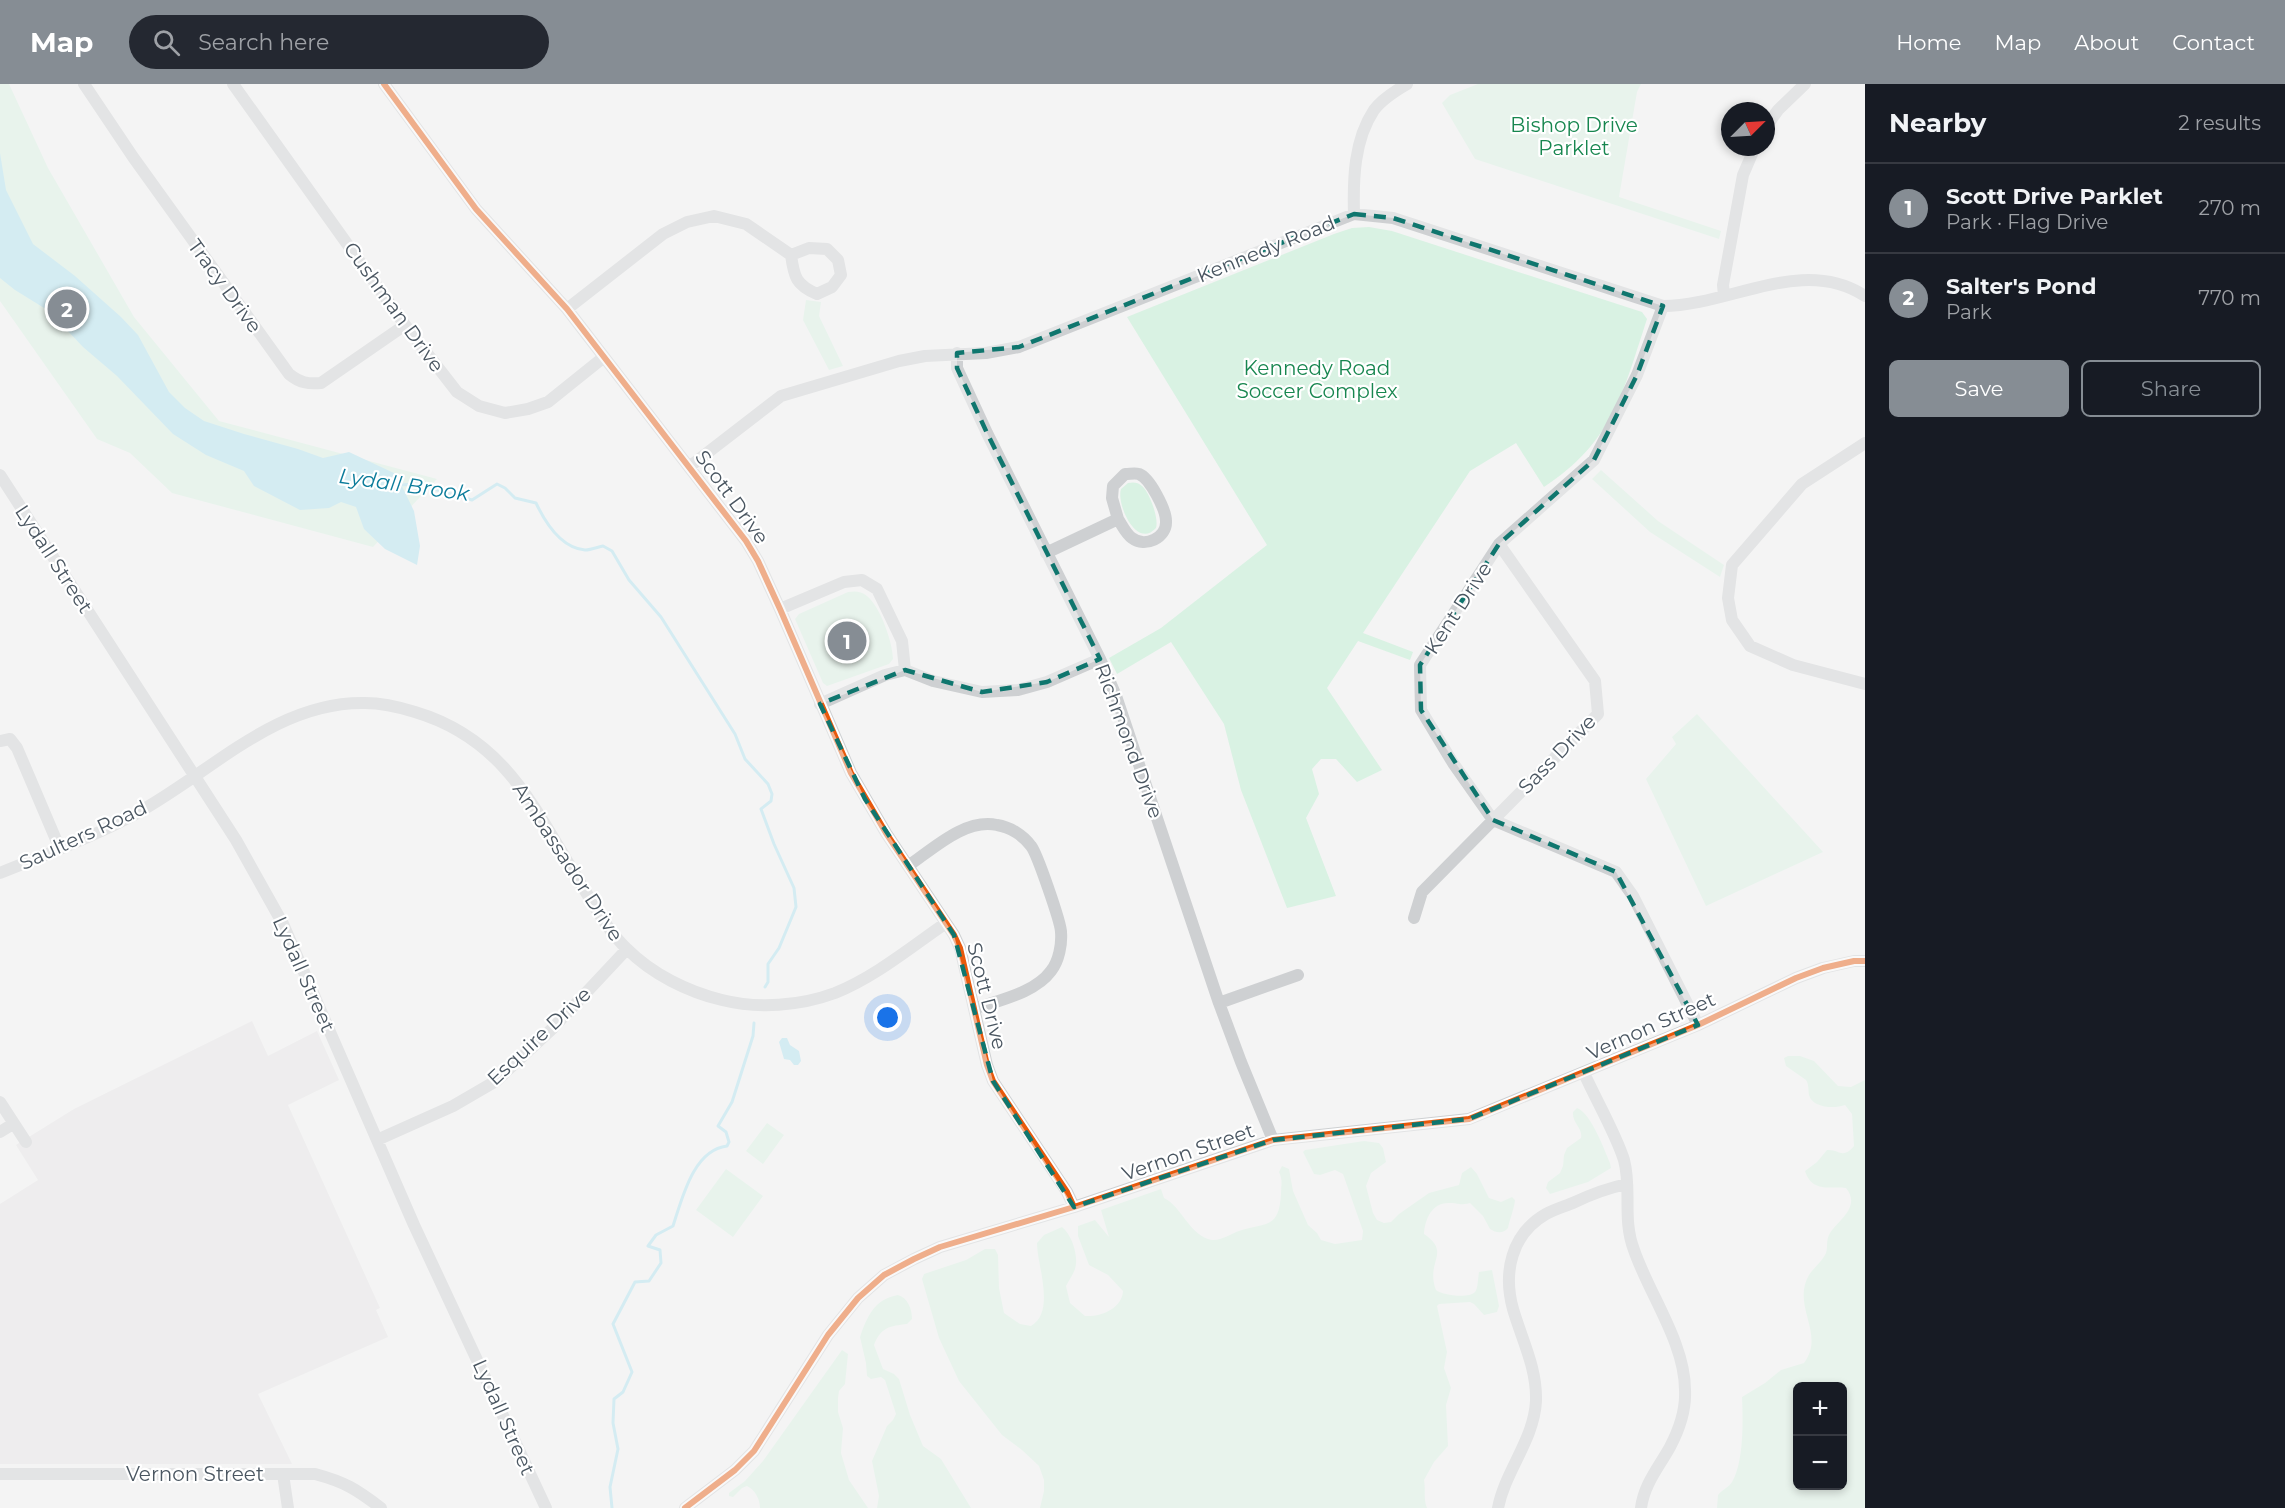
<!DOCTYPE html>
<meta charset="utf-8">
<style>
body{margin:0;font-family:Montserrat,sans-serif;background:#242831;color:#f1f3f6}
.controls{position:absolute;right:18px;bottom:18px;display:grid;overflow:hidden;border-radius:9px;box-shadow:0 3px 9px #0003}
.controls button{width:54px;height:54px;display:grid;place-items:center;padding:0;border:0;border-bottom:2px solid #363941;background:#171b24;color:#f1f3f6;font:30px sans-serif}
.compass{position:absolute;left:1721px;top:18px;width:54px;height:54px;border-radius:50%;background:#171b24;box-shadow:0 3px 9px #0003;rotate:66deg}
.you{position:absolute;left:888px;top:934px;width:21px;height:21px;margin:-15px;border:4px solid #fff;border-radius:50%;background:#1a73e8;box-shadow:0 0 0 9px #1a73e833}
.badge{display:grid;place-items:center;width:39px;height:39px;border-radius:50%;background:#868d94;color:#fff;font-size:20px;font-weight:700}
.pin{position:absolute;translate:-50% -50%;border:3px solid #fff;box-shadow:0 2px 6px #0006}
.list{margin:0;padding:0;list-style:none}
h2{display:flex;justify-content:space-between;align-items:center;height:78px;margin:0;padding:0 24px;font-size:26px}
h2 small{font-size:20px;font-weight:400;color:#9ea1a6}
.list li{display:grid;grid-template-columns:39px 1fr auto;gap:18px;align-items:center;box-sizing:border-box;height:90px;padding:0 24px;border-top:2px solid #363941}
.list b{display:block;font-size:22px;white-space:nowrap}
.list p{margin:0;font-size:20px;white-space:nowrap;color:#9ea1a6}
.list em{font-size:20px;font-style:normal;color:#9ea1a6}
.actions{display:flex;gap:12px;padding:18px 24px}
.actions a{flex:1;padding:14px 0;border:2px solid #868d94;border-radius:9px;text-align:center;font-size:21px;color:#868d94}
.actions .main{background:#868d94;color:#fff}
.icon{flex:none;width:33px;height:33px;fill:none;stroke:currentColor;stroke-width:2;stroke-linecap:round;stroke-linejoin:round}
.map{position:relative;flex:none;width:1865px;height:1424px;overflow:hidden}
header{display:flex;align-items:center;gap:36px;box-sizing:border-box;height:84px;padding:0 30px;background:#868d94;color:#fff}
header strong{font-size:28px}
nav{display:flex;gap:33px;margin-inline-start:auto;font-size:21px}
.search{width:420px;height:54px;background:#242831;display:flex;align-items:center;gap:15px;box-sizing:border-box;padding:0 21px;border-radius:33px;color:#9ea1a6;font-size:22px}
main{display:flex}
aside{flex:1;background:#171b24}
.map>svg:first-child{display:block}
.education{fill:#e6e5e6}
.green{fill:#d9f2e3;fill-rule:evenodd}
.water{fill:#aee2f0}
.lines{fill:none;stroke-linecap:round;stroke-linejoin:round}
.stream{stroke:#aee2f0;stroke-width:3}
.minor{stroke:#ced0d2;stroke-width:12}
.cycleway-casing{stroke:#fff;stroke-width:10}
.cycleway{stroke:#e8590c;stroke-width:6}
.marked{fill:none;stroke:#0f766e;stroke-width:4.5;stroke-dasharray:12 8;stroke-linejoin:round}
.labels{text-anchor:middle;stroke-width:4.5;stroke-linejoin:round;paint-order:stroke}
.park-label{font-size:20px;fill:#17864f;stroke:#fff}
.street-label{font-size:20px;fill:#4a5661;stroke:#fff}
.water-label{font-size:21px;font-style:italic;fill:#0c7c9b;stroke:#fff}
</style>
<header>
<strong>Map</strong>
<div class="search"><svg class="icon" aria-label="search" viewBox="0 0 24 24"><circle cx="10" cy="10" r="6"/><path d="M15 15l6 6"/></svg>Search here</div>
<nav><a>Home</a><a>Map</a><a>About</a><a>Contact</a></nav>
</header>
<main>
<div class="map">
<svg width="1865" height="1424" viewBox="0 0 1865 1424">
<rect width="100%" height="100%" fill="#f4f4f4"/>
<path class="education" d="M252,937L268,972L317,947L339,996L288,1021L380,1224L376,1226L388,1253L258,1310L292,1380H0V1120L38,1096L16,1061L74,1025Z"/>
<path class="green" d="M0,0H9L48,84L134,233L219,337L437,395L373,463L172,409L130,369L97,355L0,217Z
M1478,0H1641L1637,8L1619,113L1721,147L1719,155L1475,75L1442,19L1450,11Z
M1369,143L1392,147L1642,228L1647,235C1623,308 1613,358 1544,403L1516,359L1470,387L1363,549L1413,568L1410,576L1358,557L1327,604L1382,686L1357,698L1336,675H1321L1312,685L1319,710L1306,734L1336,812L1287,824L1241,706L1224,640L1171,558L1117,590L1109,574L1161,544L1267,461L1127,233L1334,150L1352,144Z
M806,216L821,218L819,232L843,282L829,286L803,236Z
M1601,386L1658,437L1724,481L1720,493L1650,448L1592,395Z
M1128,399C1133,398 1138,398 1142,402C1150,409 1159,435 1156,444C1136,466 1116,419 1121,405Z
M848,508C855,507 861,507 867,512C880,522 893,559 893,575L889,580L827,602L823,599L795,535L799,530Z
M1697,630L1823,768L1706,822L1646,695L1676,660L1672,653Z
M1788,972H1800L1814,977L1838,1002L1851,1003L1865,996V1424H1717L1718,1411C1722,1406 1729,1403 1732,1398C1744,1378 1743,1336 1742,1313L1765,1299L1781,1286L1804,1279C1826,1250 1791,1222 1809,1191C1814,1183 1822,1178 1826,1169C1828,1163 1826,1157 1829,1151C1836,1137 1862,1124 1846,1104C1830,1102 1812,1109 1805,1087L1817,1078L1827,1066C1840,1065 1842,1076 1854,1062L1852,1030L1845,1021C1835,1025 1812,1024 1809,1011C1808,1005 1809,1001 1806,996L1786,982L1784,974ZM1798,1302H1842V1402H1798Z
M1577,1024C1591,1029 1604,1065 1610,1079L1611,1084L1588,1098L1550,1110L1546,1104L1548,1098L1560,1089L1563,1082L1564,1071L1567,1064L1581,1054C1583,1044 1572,1039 1573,1028Z
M767,1039L784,1051L763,1080L746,1067Z
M1364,1057L1379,1059L1383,1064L1386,1078L1371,1089L1366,1102L1373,1129L1377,1136L1384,1139L1391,1138L1399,1130L1429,1109L1459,1101L1462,1089L1471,1083L1477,1090L1489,1114L1501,1118L1512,1113L1515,1116C1514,1126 1510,1134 1508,1144C1503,1150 1496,1149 1490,1145L1483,1132L1470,1119C1457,1122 1461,1119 1450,1119C1432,1118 1425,1135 1424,1150C1452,1169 1425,1177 1436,1206C1442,1211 1468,1215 1475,1208C1478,1205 1478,1193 1479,1188L1492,1186L1499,1222L1497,1228L1484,1231L1474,1220L1470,1218L1439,1220L1437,1222L1447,1268L1444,1284L1451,1304L1446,1321L1448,1362L1434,1378L1424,1396C1426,1405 1423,1415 1427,1424H1040L1044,1407V1396L1039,1382L1022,1366L1002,1351L959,1297L939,1254L922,1195L924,1190L966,1176L985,1165H995L998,1171L999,1204L1004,1229L1020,1240L1031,1242C1056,1228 1037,1181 1037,1159L1044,1151L1062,1143C1072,1151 1079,1172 1075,1185C1073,1191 1069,1196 1066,1202L1070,1219L1085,1232C1102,1233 1122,1224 1123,1207L1108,1191L1089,1181L1078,1152V1142L1095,1136L1109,1153L1101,1126L1161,1105L1164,1114C1181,1122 1188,1148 1208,1155C1218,1159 1230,1150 1239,1147C1265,1138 1279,1146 1281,1110C1281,1100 1283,1097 1279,1088L1282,1082L1289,1085L1293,1107L1308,1141L1317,1149L1321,1156L1335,1160L1362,1156L1363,1147L1343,1090L1335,1086L1320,1091L1314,1090L1303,1068L1305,1066Z
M726,1085L763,1112L733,1153L696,1126Z
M898,1211C908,1214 912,1225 912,1235L907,1240C890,1242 881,1243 874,1261L883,1285L894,1290L899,1295L910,1331L923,1362L941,1375L971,1424H877L879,1412L872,1377L887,1342L893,1336L896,1330L885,1296L881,1293L871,1295L867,1292L866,1279L860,1253C867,1233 874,1215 898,1211Z
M842,1266L848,1270L845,1300L839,1307L838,1314V1328L843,1344L841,1369L849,1396L868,1424H760C760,1415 755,1406 747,1402L742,1404L733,1413L729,1412V1409L745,1397L763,1377Z"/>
<path class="water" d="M0,69L6,106L33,160L75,192L121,233L138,251L169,308L185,324L204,337L244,350L298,365L323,374L349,368L396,390L414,427L420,462L417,481L385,465L364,445L356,423L341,418L329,424L300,426L254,402L244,387L206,371L173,350L117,292L83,263L49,227L15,206L0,194Z
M782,954H787L790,961L799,967L801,977L798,981H794L790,976L784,975L779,958Z"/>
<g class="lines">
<path class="stream" d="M400,401L416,400L472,416L497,400L505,404L515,414L536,419C545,438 561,464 585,466C591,466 598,463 603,462L612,467L629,496L661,533L735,650L745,675L768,700L772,710L771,717L761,725L774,760L794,804L796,823L779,864L768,880V898L765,903
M612,1424L610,1403L618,1365L613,1339L614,1315L623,1308L632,1288L613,1240L635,1198L649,1197L661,1179L660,1166L648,1162L656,1151L673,1142C682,1115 693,1066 727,1062L729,1058L726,1048L718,1042L732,1018L753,952L754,939"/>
<path class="minor" d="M84,0L133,73L289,290C300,299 308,300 321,299L405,241
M233,0L405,241L457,308L479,322L505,329L528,325L548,318L604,273
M384,0L476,125L567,225L746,457L758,477L780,525L851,689L886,749L954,851L960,864L987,981L993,997L1067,1108L1074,1123
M1766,43L1778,26L1805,0
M1354,130C1353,95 1354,56 1374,26C1382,15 1395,7 1407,0
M1724,212L1723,201L1743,91L1755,63
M1663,222L1637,291L1594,376L1499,460L1420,581L1421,626L1453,679L1493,736L1616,788L1633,812L1698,941
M567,225L663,150L687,138L714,132L746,140L791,171C794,193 796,201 817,210L832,203L841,191L838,176L827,165L809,164L791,171
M957,269V284L987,349L1100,575L1116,612L1219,919L1241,978L1273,1056
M1865,359L1802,400L1732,481L1728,514L1732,536L1750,562L1793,581L1865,600
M689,383L781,312L899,277L925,272L986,269L1019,263L1354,130L1393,134L1663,222C1730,222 1802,171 1865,212
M0,391L236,756L283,840L414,1141L546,1424
M1046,469L1118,435C1122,441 1126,450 1132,454C1145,464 1167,454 1166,437C1166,426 1150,394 1139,390C1135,389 1130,390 1125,390L1113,402L1112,414L1118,435
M780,525L844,498L862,496L877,505L902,557L905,586
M820,620L885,591L905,586L933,597L982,608L1018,606L1047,598L1100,575
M0,657L10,655L17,664L60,765
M908,782C933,765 965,734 997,741C1010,743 1023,751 1031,762C1037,769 1061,839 1061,848C1062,860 1059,877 1051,887C1035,909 999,916 974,925
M0,789C42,772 86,756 126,735C204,696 272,617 365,619C382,619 399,623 415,628C506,655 535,726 581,800C595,823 608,847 627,865C652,890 688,908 722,916C758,925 800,922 835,909C875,893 911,863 946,839
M1414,834L1422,808L1598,630L1595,597L1499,460
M1219,919L1298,891
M1584,989C1595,1014 1616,1050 1624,1076C1632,1105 1622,1135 1634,1166C1649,1210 1685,1259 1685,1306C1686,1325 1679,1346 1670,1363C1659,1383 1644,1400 1641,1424
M0,1018L26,1058
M0,1048L13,1040
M377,1056L453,1022L496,997L553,944L627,865
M0,1390H315C345,1398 356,1405 381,1424
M283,1390L288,1424
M685,1424L735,1386L754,1367L828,1251L858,1214L884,1191L914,1175L940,1163L1074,1123L1273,1056L1469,1035L1698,941L1796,894L1823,884L1854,877H1865
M1498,1424C1505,1387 1534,1356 1536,1317C1537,1284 1522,1256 1513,1225C1503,1189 1511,1150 1546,1130C1555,1125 1566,1122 1575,1118C1592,1110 1608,1104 1627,1100"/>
<g class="cycleway-casing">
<path id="cycleway" d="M384,0L476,125L567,225L746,457L758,477L780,525L851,689L886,749L954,851L960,864L987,981L993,997L1067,1108L1074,1123
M685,1424L735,1386L754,1367L828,1251L858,1214L884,1191L914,1175L940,1163L1074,1123L1273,1056L1469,1035L1698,941L1796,894L1823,884L1854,877H1865"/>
</g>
<use href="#cycleway" class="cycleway"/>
</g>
<path d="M0 0H1865V1424H0ZM1354,130L1393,134L1663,222L1637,291L1594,376L1499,460L1420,581L1421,626L1493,736L1616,788L1698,941L1469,1035L1273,1056L1074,1123L993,997L954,851L865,715L820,620L905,586L982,608L1047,598L1100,575L987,349L957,284V269L1019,263Z" fill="#f4f4f4" fill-opacity=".55" fill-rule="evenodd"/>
<path class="marked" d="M1354,130L1393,134L1663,222L1637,291L1594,376L1499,460L1420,581L1421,626L1493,736L1616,788L1698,941L1469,1035L1273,1056L1074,1123L993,997L954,851L865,715L820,620L905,586L982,608L1047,598L1100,575L987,349L957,284V269L1019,263Z"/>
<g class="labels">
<g class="park-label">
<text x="1574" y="48">Bishop Drive<tspan x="1574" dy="23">Parklet</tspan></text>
<text x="1317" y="291">Kennedy Road<tspan x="1317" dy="23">Soccer Complex</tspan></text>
</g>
<g class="street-label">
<text transform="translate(1266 165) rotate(-22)" y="7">Kennedy Road</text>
<text transform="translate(225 202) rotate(54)" y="7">Tracy Drive</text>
<text transform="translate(394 223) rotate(54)" y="7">Cushman Drive</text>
<text transform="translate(732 413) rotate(54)" y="7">Scott Drive</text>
<text transform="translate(54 475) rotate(57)" y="7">Lydall Street</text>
<text transform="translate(1458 524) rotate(-57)" y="7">Kent Drive</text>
<text transform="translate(1129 657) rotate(70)" y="7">Richmond Drive</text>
<text transform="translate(1557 670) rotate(-46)" y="7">Sass Drive</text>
<text transform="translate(83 751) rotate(-25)" y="7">Saulters Road</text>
<text transform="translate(568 778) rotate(57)" y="7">Ambassador Drive</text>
<text transform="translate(304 890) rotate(66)" y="7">Lydall Street</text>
<text transform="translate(987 912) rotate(76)" y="7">Scott Drive</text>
<text transform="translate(1651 942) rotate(-24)" y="7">Vernon Street</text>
<text transform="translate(539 952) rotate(-43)" y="7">Esquire Drive</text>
<text transform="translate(1188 1068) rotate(-19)" y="7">Vernon Street</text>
<text transform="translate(504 1333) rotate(66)" y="7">Lydall Street</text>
<text x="195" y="1397">Vernon Street</text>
</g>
<g class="water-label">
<text transform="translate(404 401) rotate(8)" y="7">Lydall Brook</text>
</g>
</g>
</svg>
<div class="controls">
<button>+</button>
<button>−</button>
</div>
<svg class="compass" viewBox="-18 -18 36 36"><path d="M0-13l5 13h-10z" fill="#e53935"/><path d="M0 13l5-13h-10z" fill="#9ea1a6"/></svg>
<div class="you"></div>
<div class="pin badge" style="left:847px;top:557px">1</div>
<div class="pin badge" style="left:67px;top:225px">2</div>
</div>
<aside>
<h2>Nearby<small>2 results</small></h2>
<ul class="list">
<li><span class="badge">1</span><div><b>Scott Drive Parklet</b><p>Park · Flag Drive</p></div><em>270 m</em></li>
<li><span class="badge">2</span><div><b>Salter's Pond</b><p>Park</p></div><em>770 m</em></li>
</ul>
<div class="actions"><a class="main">Save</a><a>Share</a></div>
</aside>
</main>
